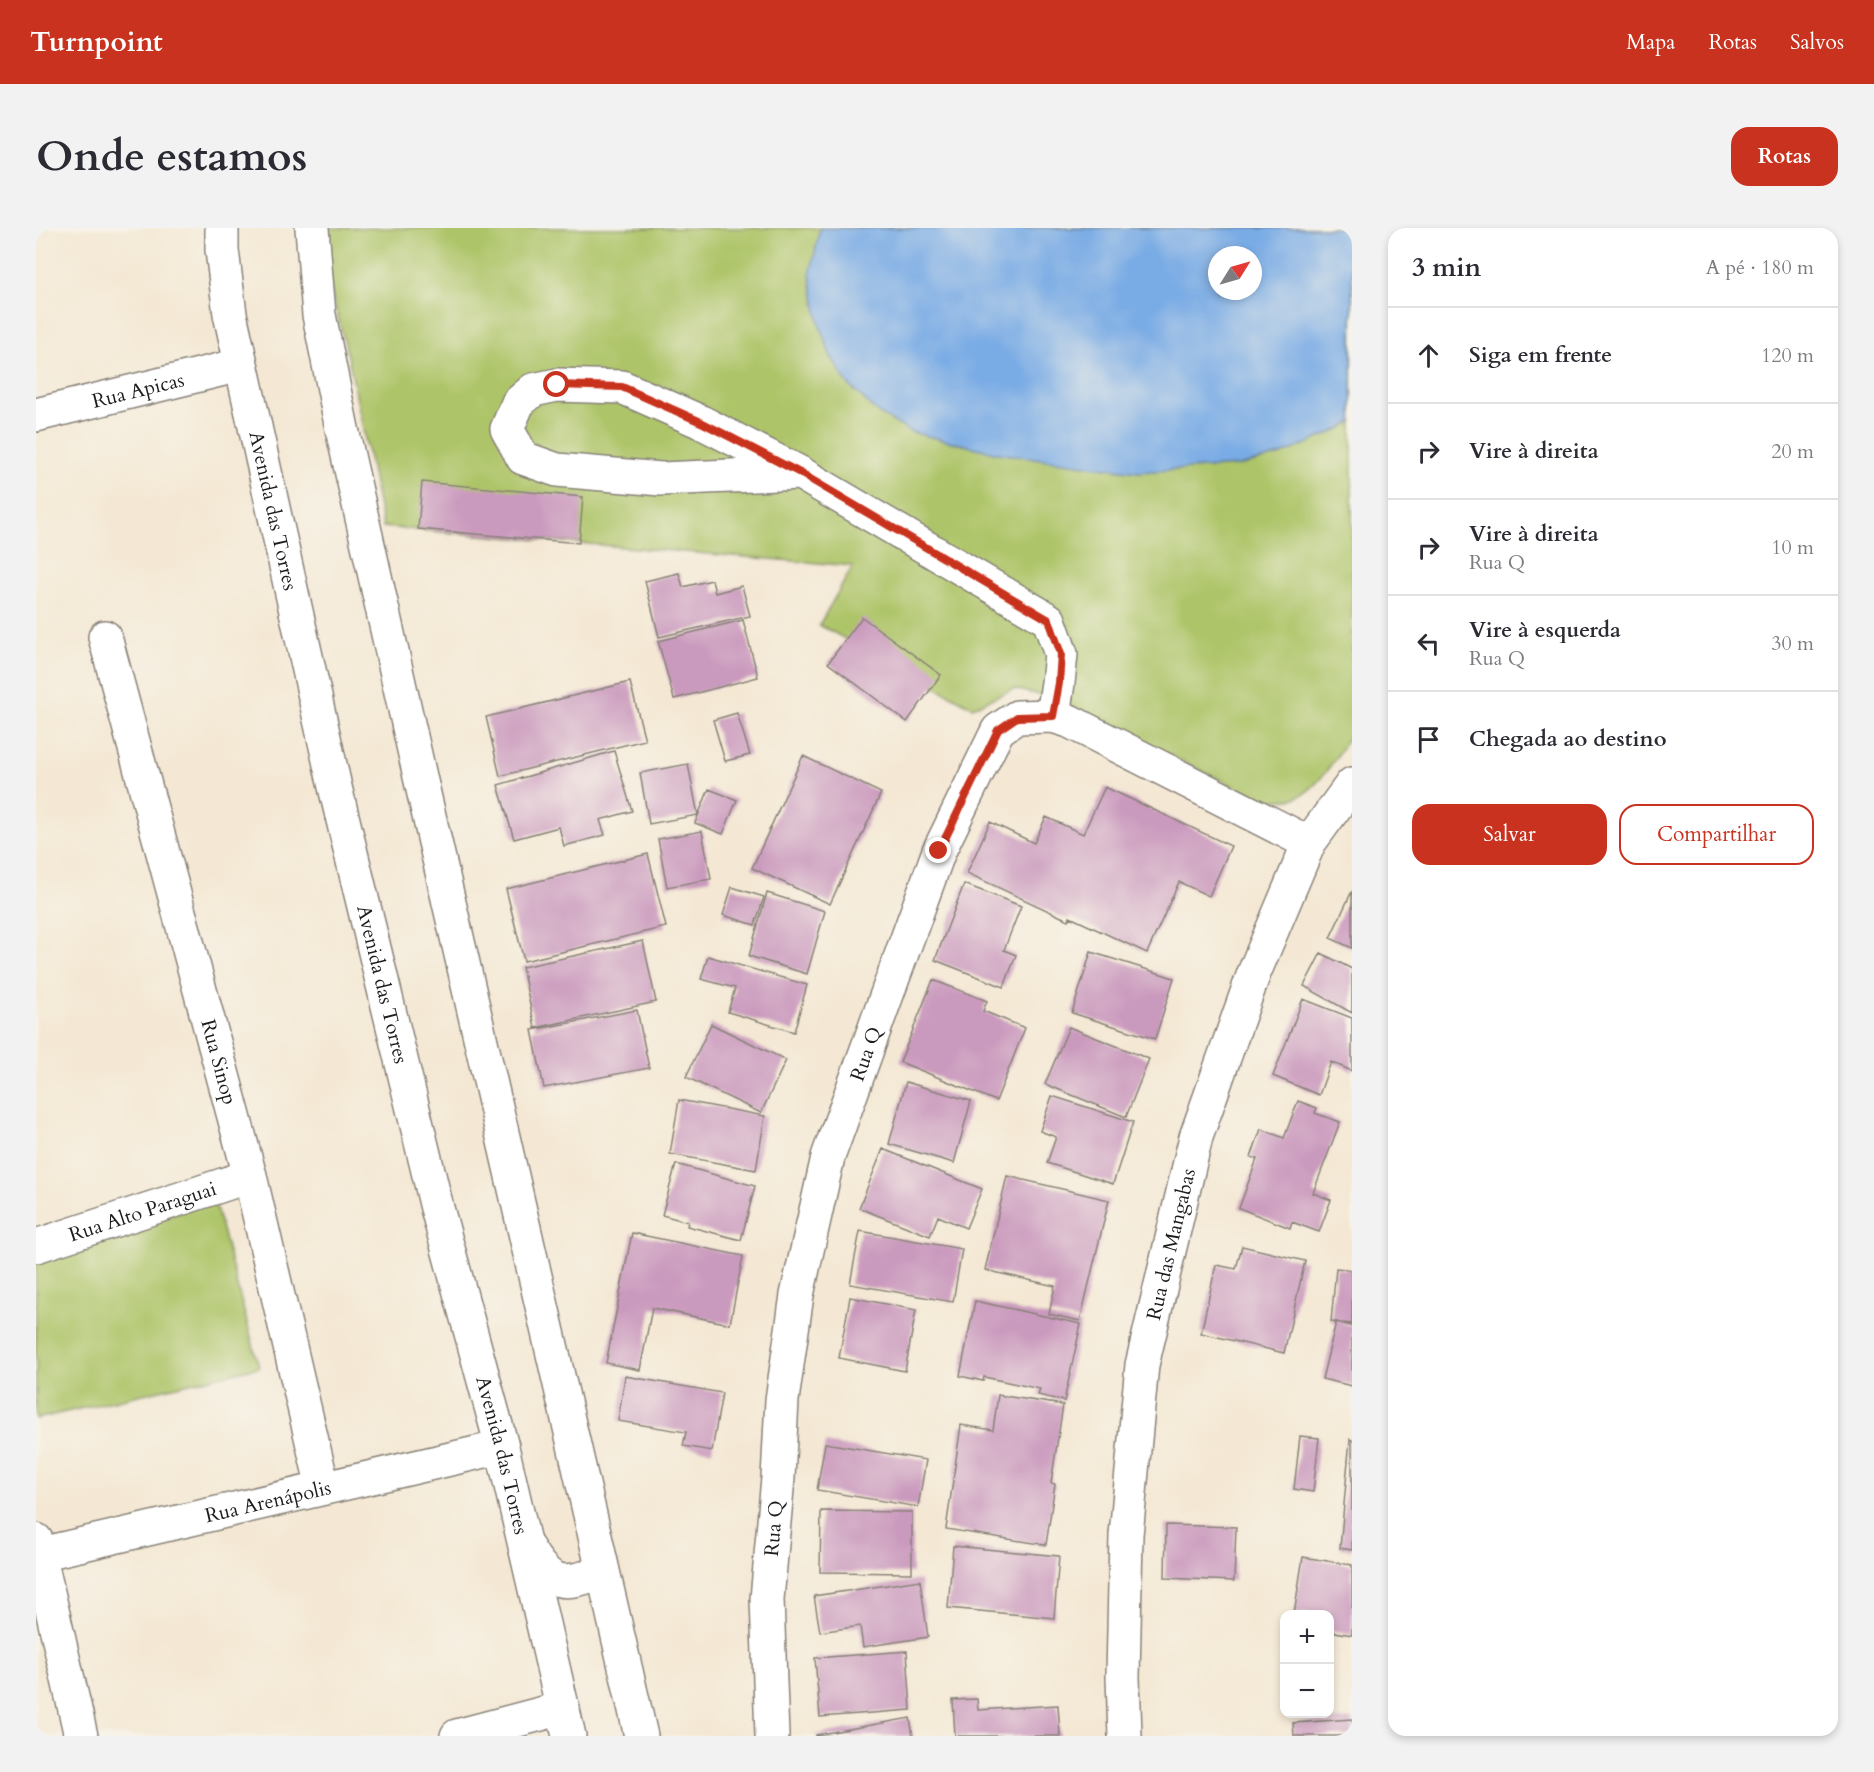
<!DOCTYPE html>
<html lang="pt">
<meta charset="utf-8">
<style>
body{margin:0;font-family:Cardo,serif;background:#f2f2f3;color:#2b2b33}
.controls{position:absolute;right:18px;bottom:18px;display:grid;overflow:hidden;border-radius:12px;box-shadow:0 3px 9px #0003}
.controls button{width:54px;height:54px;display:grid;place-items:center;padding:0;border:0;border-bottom:2px solid #e1e1e2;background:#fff;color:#2b2b33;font:30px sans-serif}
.compass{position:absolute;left:1172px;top:18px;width:54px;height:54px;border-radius:50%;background:#fff;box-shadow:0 3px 9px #0003;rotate:53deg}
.stop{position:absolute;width:18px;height:18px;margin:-14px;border:4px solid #c8321e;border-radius:50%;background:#fff}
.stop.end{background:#c8321e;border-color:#fff;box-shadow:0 2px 6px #0008}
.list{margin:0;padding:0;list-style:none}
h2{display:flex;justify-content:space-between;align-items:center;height:78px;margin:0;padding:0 24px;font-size:26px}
h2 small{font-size:20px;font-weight:400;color:#7c7c81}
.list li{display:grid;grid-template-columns:39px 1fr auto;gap:18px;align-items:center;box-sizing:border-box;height:96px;padding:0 24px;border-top:2px solid #e1e1e2}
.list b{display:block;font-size:22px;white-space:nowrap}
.list p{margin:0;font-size:20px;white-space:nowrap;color:#7c7c81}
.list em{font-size:20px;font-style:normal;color:#7c7c81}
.actions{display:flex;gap:12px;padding:18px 24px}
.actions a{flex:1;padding:14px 0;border:2px solid #c8321e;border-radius:18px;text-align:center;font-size:21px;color:#c8321e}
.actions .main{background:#c8321e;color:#fff}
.icon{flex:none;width:33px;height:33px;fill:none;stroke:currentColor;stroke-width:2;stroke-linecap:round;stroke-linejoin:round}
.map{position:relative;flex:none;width:1316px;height:1508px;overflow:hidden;border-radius:18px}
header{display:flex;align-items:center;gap:36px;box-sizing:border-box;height:84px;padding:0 30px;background:#c8321e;color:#fff}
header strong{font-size:28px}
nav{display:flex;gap:33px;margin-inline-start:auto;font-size:21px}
.intro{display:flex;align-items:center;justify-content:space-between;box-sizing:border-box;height:144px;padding:0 36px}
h1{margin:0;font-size:42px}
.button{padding:15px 27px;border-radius:18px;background:#c8321e;color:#fff;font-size:21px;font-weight:700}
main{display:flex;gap:36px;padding:0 36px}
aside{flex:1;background:#fff;border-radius:18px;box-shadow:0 3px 9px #0003}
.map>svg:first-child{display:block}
.green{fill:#adc468;stroke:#647042;stroke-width:1.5;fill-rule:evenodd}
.water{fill:#79abe5;stroke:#4a6480;stroke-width:1.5;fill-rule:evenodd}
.building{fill:#ca9abe}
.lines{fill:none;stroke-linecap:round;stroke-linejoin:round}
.minor-casing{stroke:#888278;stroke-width:36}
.major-casing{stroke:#888278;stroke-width:36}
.minor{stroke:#fff;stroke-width:33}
.major{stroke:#fff;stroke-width:33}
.route{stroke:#c8321e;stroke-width:8}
.labels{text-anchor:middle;stroke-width:4.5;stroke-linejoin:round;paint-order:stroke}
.street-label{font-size:20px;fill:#1c1c1c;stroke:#f7f3e8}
</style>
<header>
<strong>Turnpoint</strong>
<nav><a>Mapa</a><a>Rotas</a><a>Salvos</a></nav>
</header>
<div class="intro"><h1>Onde estamos</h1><a class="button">Rotas</a></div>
<main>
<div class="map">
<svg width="1316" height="1508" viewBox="0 0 1316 1508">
<rect width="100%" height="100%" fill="#f7f3e8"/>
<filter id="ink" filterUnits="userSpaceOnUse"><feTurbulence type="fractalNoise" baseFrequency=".0167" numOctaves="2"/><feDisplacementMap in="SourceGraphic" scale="12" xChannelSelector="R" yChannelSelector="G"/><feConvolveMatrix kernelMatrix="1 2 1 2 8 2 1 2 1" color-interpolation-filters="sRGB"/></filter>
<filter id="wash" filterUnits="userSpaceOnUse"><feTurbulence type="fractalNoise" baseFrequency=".008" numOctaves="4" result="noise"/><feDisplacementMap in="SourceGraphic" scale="24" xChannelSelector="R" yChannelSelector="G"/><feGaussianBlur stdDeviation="1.35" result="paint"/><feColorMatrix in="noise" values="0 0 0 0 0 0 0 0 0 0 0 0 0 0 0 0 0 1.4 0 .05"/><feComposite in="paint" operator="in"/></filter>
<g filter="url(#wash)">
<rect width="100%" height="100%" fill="#f4e8d4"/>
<path class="green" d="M287,0H1316V504C1303,524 1280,568 1254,571C1245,573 1235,572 1226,572L1013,469L977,461L937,479L783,397L817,338L347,299L312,128L294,59ZM1181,27H1217V63H1181Z
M178,972L223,1139L0,1191V1031Z"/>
<path class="water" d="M784,0H1316V194L1302,202L1245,227L1203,238L1101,244L961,225L875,204L843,186L811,155L794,127L783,95L774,47ZM1181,27H1217V63H1181Z"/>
<g id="blocks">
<path class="building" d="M386,254L547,269L543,315L382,301Z
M643,345L647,359L676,352L679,365L706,358L714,388L623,409L609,353Z
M826,389L905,447L871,494L792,435Z
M707,392L722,449L638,471L622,413Z
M594,454L609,512L464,548L450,489Z
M701,485L714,527L689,533L677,492Z
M578,523L596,583L564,592L569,607L528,618L523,599L478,611L462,557Z
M767,528L845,565L794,676L716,640Z
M652,536L662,587L613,596L604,545Z
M1069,559L1195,618L1173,668L1143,654L1111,725L1034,689L1032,692L931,645L954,594L998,615L1010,589L1047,606Z
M673,561L701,572L687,606L659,595Z
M666,603L675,651L631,659L622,611Z
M612,626L630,699L488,733L470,661Z
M928,656L985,678L968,722L980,727L968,759L899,732Z
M696,659L728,669L719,697L687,687Z
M1316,663V720L1294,710Z
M731,665L789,683L771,746L713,728Z
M607,713L620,774L499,800L486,739Z
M1055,724L1138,750L1119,811L1036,785Z
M1285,725L1316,741V785L1268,758Z
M672,728L771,757L758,804L692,784L699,760L665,751Z
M897,752L951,773L947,783L989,800L960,873L864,834Z
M1267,771L1316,790V843L1295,834L1283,867L1237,848Z
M601,782L613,840L508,860L496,802Z
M675,796L750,832L725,885L650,849Z
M1033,799L1113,831L1090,889L1009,856Z
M870,854L935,873L918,935L853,916Z
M1016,868L1097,894L1077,956L1011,935L1020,909L1004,903Z
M643,872L729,888L720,942L634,926Z
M1262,873L1281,880L1279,885L1304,894L1277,965L1295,972L1283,1004L1256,994L1254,1000L1203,980L1221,931L1215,929L1225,901L1248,910Z
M847,921L946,961L930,1000L902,988L894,1008L823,980Z
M640,936L719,958L705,1012L651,998L652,994L626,987Z
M971,948L1073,972L1044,1093L1013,1086L1019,1058L949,1042Z
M824,1003L926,1021L917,1074L814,1056Z
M596,1005L707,1028L694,1096L616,1080L604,1142L570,1135Z
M1206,1018L1269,1033L1248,1125L1165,1105L1180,1037L1200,1041Z
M1300,1040L1316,1042V1096L1295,1094Z
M814,1069L880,1082L869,1143L803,1130Z
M939,1073L1045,1096L1028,1173L1002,1167L1004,1161L948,1149L947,1153L924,1148Z
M1300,1094L1316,1098V1158L1286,1151Z
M589,1148L686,1165L676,1223L647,1218L650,1204L582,1193Z
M962,1167L1027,1177L1015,1255L1019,1256L1010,1317L910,1301L925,1197L957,1202Z
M1264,1208L1283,1210L1277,1264L1258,1261Z
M1314,1211L1316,1212V1322L1304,1320Z
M789,1215L890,1232L882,1279L781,1262Z
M785,1283L876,1284V1345L784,1344Z
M1130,1297L1200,1299L1198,1353L1129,1350Z
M917,1318L1023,1328L1018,1390L912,1380Z
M1267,1329L1316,1337V1407L1294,1403V1386H1258Z
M884,1352L892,1409L827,1419L824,1398L784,1404L778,1368Z
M871,1423L875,1482L784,1489L779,1430Z
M941,1471L942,1482L1022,1477L1024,1508H919L917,1472Z
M874,1490L877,1508H780V1507Z
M1316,1491V1508H1258L1257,1495Z"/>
</g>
</g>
<g filter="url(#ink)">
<use href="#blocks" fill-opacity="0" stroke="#888278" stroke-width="1.5"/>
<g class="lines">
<g class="minor-casing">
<g id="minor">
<path id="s1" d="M0,187L204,137"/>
<path d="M764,245L625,251L521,242L487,230L471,201L482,175L497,162L521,157L586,159L665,194L764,245L1013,392L1025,426L1022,455L1017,488"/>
<path id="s2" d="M69,409L214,948L287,1260"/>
<path id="s3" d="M0,1018L214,948"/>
<path d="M0,1312L45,1508"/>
<path id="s4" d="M0,1327L466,1219"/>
<path d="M421,1508L527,1480"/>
<path id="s5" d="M736,1508L731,1371L742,1250L746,1172L761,1067L792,929L903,623L962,502L981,489L1017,488L1033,493L1273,615"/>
<path id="s6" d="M1089,1508L1087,1449L1090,1307L1106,1137L1160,909L1218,745L1273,615L1316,556"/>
</g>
</g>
<g class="major-casing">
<g id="major">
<path id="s7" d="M186,0V22L194,86L299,559L401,980L466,1219L533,1508"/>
<path d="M276,0L283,87L306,201L385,553L605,1508"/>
<path d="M492,1321C514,1358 528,1359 566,1343"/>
</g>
</g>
<use href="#minor" class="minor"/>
<use href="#major" class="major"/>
</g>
</g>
<g class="lines" filter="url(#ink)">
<path class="route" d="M521,157L586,159L665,194L764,245L1013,392L1025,426L1023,455L1017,488L981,489L962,502L903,623"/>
</g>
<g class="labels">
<g class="street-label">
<text dy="7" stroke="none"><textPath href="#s1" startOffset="105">Rua Apicas</textPath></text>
<text dy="7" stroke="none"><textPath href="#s7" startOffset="288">Avenida das Torres</textPath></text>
<text dy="7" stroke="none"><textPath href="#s7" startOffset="774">Avenida das Torres</textPath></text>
<text dy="7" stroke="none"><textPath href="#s5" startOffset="694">Rua Q</textPath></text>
<text dy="7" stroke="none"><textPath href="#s2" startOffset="440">Rua Sinop</textPath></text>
<text dy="7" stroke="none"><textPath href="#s3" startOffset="112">Rua Alto Paraguai</textPath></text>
<text dy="7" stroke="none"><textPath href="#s6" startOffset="496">Rua das Mangabas</textPath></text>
<text dy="7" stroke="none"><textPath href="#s7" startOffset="1260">Avenida das Torres</textPath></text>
<text dy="7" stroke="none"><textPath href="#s4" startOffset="238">Rua Arenápolis</textPath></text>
<text dy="7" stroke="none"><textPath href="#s5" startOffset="208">Rua Q</textPath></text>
</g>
</g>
</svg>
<div class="controls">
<button>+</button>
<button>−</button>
</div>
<svg class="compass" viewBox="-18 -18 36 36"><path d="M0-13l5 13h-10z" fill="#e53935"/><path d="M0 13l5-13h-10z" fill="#7c7c81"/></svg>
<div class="stop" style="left:521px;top:157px"></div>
<div class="stop end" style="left:903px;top:623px"></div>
</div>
<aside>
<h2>3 min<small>A pé · 180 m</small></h2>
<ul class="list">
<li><svg class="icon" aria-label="ahead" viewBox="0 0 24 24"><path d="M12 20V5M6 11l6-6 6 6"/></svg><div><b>Siga em frente</b></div><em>120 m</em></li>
<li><svg class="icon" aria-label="right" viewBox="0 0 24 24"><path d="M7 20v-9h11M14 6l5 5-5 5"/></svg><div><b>Vire à direita</b></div><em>20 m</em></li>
<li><svg class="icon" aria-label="right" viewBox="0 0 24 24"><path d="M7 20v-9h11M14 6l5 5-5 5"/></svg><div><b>Vire à direita</b><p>Rua Q</p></div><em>10 m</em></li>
<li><svg class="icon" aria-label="left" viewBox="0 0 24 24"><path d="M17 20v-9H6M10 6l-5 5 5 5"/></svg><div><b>Vire à esquerda</b><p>Rua Q</p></div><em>30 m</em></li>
<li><svg class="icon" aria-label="arrive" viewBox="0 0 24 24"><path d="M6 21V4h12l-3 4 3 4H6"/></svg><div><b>Chegada ao destino</b></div></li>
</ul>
<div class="actions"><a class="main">Salvar</a><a>Compartilhar</a></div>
</aside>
</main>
